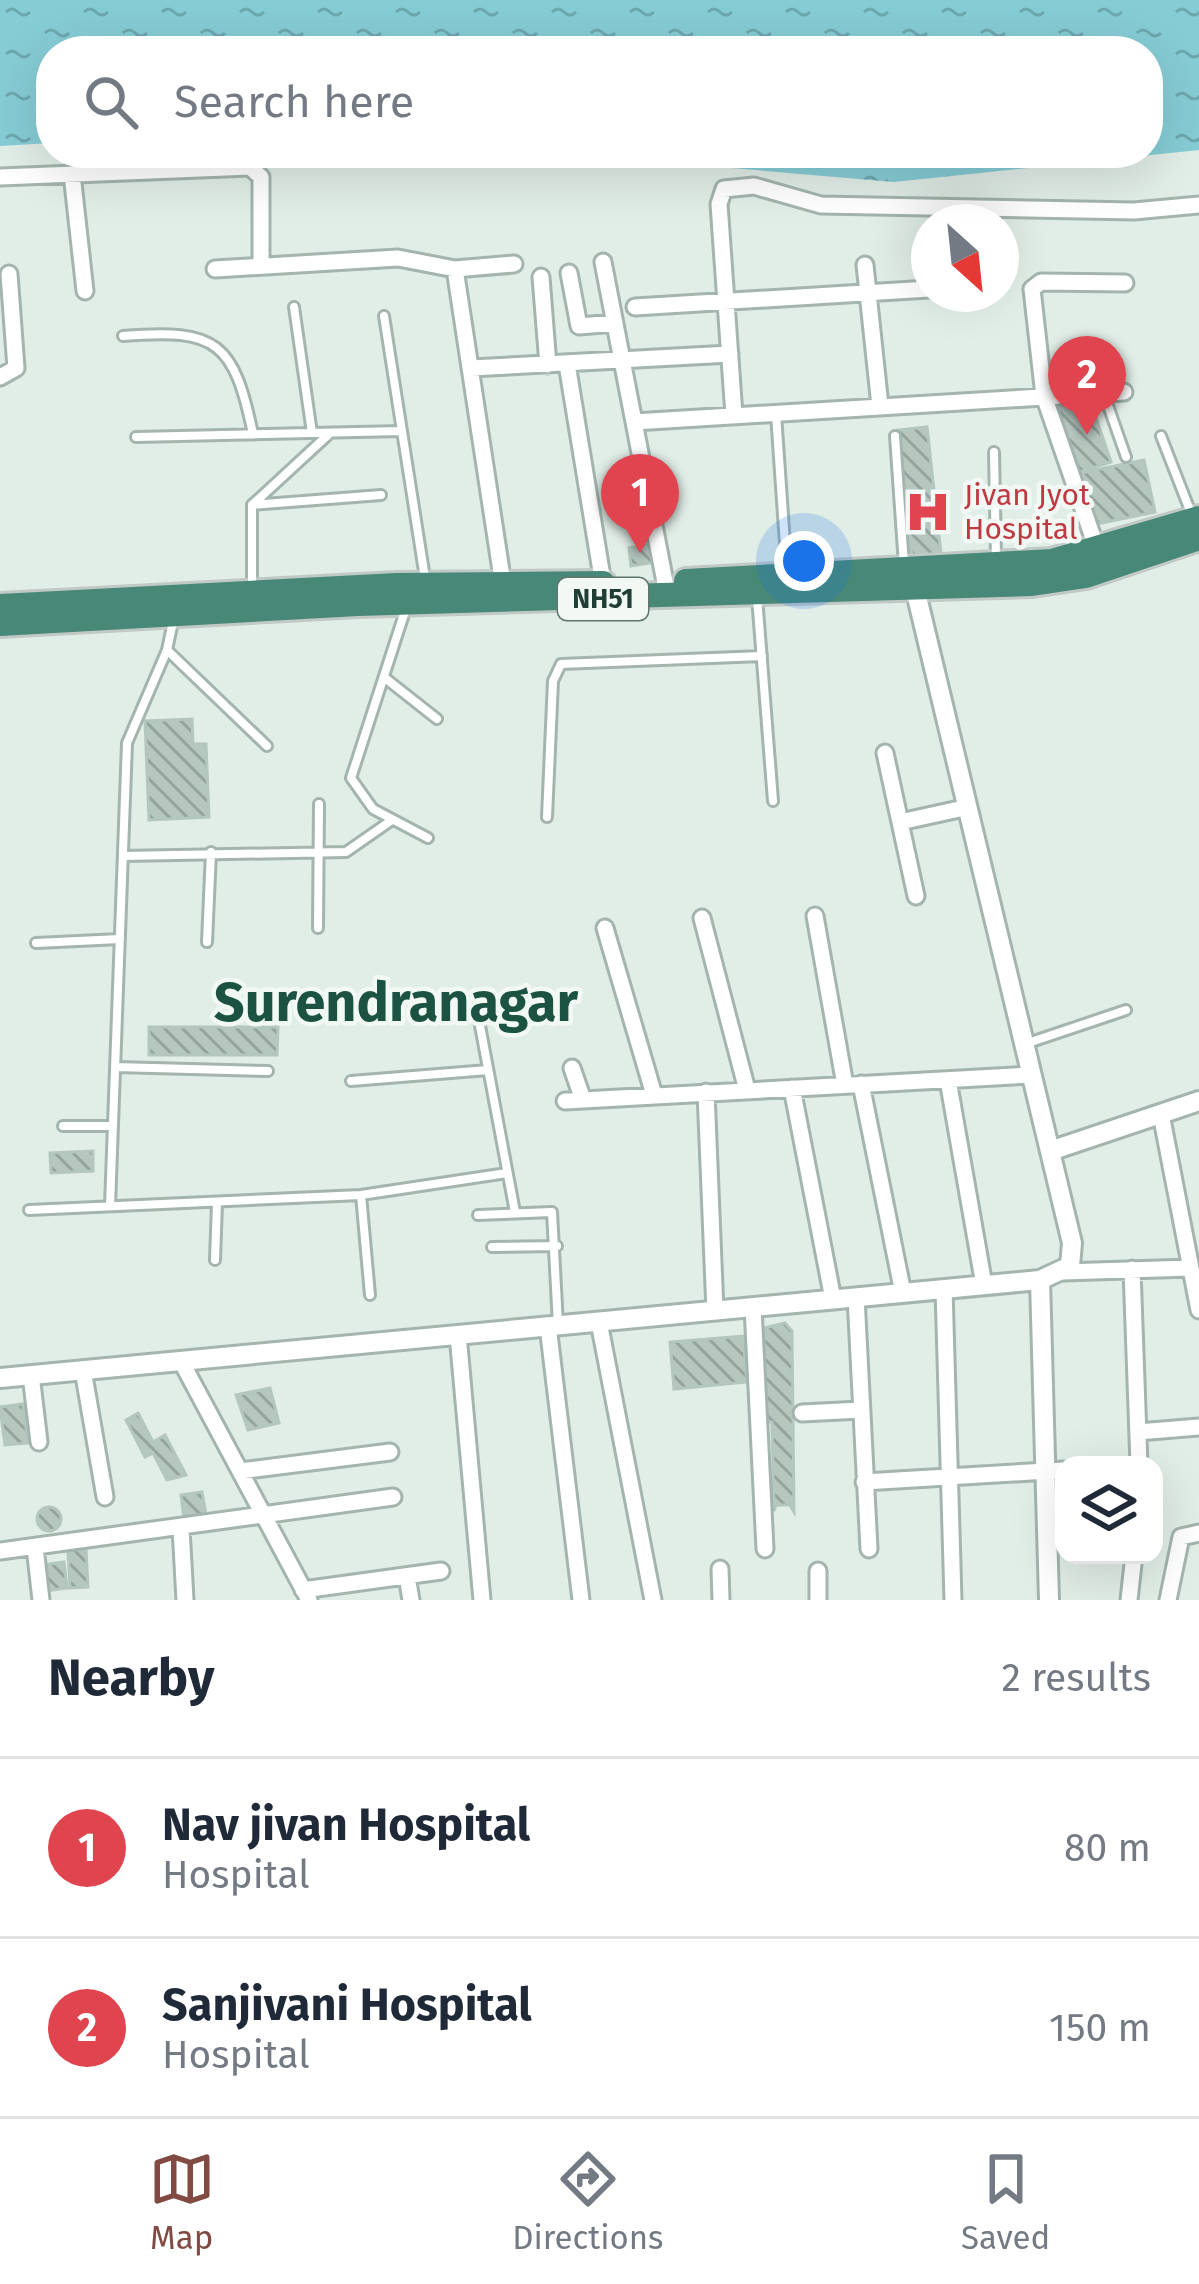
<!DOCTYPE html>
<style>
body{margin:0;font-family:"Fira Sans",sans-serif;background:#f6f6f7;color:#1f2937}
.controls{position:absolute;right:36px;bottom:36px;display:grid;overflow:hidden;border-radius:24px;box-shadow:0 12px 48px #0002}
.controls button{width:108px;height:108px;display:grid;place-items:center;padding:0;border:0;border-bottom:3px solid #e0e1e3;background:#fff;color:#1f2937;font:60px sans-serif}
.compass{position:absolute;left:911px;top:204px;width:108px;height:108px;border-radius:50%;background:#fff;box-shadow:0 12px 48px #0002;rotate:153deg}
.you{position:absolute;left:804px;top:561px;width:42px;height:42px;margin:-30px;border:9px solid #fff;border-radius:50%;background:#1a73e8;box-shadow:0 0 0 18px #1a73e833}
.badge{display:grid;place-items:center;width:78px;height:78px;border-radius:50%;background:#814b43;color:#fff;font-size:39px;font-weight:700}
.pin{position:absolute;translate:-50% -99px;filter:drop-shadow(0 3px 6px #0008)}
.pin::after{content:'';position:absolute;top:63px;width:42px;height:36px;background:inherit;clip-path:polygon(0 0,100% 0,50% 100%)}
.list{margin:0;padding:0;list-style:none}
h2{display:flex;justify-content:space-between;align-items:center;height:156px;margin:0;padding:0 48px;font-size:51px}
h2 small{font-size:39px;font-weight:400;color:#747a83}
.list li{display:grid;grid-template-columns:78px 1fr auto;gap:36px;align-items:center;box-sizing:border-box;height:180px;padding:0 48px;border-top:3px solid #e0e1e3}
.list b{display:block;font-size:45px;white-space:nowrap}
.list p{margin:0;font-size:39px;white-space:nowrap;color:#747a83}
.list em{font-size:39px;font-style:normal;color:#747a83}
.icon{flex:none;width:66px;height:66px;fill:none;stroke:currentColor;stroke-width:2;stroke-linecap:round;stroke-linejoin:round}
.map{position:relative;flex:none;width:1199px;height:1600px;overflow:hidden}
.search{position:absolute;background:#fff;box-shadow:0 12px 48px #0002;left:36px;right:36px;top:36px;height:132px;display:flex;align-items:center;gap:30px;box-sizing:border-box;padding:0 42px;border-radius:48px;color:#747a83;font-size:45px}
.sheet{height:516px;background:#fff}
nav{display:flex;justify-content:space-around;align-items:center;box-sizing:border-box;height:168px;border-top:3px solid #e0e1e3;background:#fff;font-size:33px;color:#747a83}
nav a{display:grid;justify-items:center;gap:6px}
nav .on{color:#814b43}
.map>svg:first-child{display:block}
.water{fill:url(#water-ripples)}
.building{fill:url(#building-back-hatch);stroke:#b3c7be;stroke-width:3}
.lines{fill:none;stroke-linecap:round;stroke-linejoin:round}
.service-casing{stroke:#a3b5ae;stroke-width:14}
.minor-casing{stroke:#a3b5ae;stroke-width:21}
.tertiary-casing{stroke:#a3b5ae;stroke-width:24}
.trunk-casing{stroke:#c1c9c6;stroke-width:30}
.service{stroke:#fff;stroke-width:8}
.minor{stroke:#fff;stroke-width:15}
.tertiary{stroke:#fff;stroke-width:18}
.trunk{stroke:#478876;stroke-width:24}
.labels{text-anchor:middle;stroke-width:9;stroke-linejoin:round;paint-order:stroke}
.shield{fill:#f2f9f5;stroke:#5f766f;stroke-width:3}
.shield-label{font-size:27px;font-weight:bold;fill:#203e35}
.health-label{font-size:30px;fill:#be3a42;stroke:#f2f9f5;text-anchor:start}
.town-label{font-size:54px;font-weight:bold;fill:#1b5242;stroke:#f2f9f5}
</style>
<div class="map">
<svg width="1199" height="1600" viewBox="0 0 1199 1600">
<defs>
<pattern id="water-ripples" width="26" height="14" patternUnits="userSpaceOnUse" patternTransform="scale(3)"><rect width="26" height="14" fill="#86ccd5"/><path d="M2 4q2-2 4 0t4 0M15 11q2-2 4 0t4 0" fill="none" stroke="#6da7ae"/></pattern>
<pattern id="building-back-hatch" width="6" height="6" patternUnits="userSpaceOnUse" patternTransform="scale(3)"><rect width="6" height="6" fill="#b6c7c0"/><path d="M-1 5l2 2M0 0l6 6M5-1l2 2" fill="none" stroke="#94a39d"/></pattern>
</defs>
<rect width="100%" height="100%" fill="#e1ede7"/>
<path class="water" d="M0,0H1199V150L894,182L556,153H1148V51H51V143L0,146Z"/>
<path class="building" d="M1091,403L1111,462L1076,473L1052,404Z
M927,427L941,554L912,557L898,430Z
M1144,460L1155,512L1092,525L1081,473Z
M652,544L655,562L631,566L629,548Z
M192,719L193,744H206L209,817L149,820L145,721Z
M149,1027H278L277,1055H149Z
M93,1151V1171L51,1173L50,1153Z
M785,1323L792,1331L794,1512L790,1505H776L774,1511L772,1422H767L763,1379L764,1328Z
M743,1336L747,1382L674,1389L670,1342Z
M270,1388L279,1423L248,1430L236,1395Z
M23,1404L28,1443L5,1445L0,1407Z
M138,1413L153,1442L165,1435L186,1475L167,1480L153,1453L145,1457L126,1420Z
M202,1492L206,1515L184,1518L181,1495Z
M37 1519a12 12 0 1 1 24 0a12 12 0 1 1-24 0Z
M86,1549L88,1587L70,1588L68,1550Z
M64,1562L67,1588L45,1591L42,1565Z"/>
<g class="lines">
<g class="service-casing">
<path id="service" d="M294,307L312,433
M384,316L425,578
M123,336C218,328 234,343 253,434
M1104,394L1126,457
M776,414L787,573
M895,436L904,565
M1161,436L1191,513
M136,437L402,431
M994,452L996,558
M252,505L381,495
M252,588V505L329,434
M757,597L773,801
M407,605L351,778L373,809L428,838
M167,650L267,746
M385,678L437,719
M547,817L553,681L561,664L762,656
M123,856L346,852L392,820
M318,928L319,804
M207,942L211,852
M36,943L120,939
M478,1015L515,1212
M1025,1044L1126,1010
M115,1067L268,1071
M351,1081L488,1070
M63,1126H113
M361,1195L370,1295
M110,1206L127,743L167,650L174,617
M29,1210L361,1195L507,1173
M478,1215L552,1212L558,1325
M492,1247L557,1246
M215,1260L217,1203"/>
</g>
<g class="minor-casing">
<path id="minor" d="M72,174L85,291
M0,177L250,167L261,177V266
M603,262L665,582
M865,265L880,406
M215,269L398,258L455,269L503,584
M455,269L514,264
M569,273L579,326L615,323
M541,277L548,365
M635,307L929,289
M567,364L603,583
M471,368L730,354
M0,377L16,368L9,274
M734,415L719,204L724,189L754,186L821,205L1134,211L1199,205
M634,422L1124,392
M1098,552L1044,396L1032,289L1041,282L1125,283
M885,753L916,896
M900,822L964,808
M815,916L845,1085
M702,918L747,1090
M605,928L654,1095
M572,1068L583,1100
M948,1080L984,1285
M861,1084L903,1293
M792,1088L833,1299
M706,1092L715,1311
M565,1101L1031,1075
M1161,1114L1199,1310
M1132,1269L1139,1465
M1063,1272L1191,1268
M944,1289L953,1600
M856,1297L869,1549
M753,1307L765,1549
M599,1322L653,1600
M548,1326L581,1600
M458,1335L482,1600
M181,1361L309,1600
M83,1370L105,1497
M31,1375L39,1442
M802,1413L861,1410
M1138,1432L1199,1427
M240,1471L390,1452
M864,1482L1064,1470
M181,1528L185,1600
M35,1547L41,1600
M0,1551L393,1497
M720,1569L721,1600
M818,1571V1600
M407,1576L411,1600
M303,1590L441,1571
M1129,1600L1134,1555
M1168,1600L1181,1537L1199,1533"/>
</g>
<g class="tertiary-casing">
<path id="tertiary" d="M1050,1151L1199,1101
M1040,1280L1049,1600
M0,1378L1040,1280L1070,1266L1072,1243L912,576"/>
</g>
<g class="trunk-casing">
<path id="trunk" d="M686,581L1052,561L1199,518
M0,606L397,585L603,583
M0,624L358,604L1032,584L1086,576L1199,538"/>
</g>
<use href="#service" class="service"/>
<use href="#minor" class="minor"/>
<use href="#tertiary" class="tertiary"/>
<use href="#trunk" class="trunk"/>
</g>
<defs>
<g id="hospital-bare" transform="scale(3.6)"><path d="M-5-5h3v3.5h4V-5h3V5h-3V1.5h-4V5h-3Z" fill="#e0444e" stroke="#f2f9f5" stroke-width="2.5" paint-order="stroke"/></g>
</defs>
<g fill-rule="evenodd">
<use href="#hospital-bare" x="928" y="512"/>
</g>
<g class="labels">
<rect class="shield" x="558" y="578" width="90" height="42" rx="9"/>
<g class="shield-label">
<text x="603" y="608">NH51</text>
</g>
<g class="health-label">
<text x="964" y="505">Jivan Jyot<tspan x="964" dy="34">Hospital</tspan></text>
</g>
<g class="town-label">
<text x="396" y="1021">Surendranagar</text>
</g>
</g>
</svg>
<div class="controls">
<button><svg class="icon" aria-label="layers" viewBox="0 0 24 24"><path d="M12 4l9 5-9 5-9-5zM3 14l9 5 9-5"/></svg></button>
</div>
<svg class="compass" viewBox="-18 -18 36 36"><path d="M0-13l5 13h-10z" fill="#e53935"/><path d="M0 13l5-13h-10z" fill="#747a83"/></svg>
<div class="you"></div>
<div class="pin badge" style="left:640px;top:553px;background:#e0444e">1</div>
<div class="pin badge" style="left:1087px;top:435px;background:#e0444e">2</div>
<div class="search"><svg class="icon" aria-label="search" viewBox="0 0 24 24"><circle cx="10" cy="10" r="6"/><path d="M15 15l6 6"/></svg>Search here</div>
</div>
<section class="sheet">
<h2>Nearby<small>2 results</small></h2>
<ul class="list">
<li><span class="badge" style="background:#e0444e">1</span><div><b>Nav jivan Hospital</b><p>Hospital</p></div><em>80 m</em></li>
<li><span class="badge" style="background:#e0444e">2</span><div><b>Sanjivani Hospital</b><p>Hospital</p></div><em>150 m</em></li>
</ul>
</section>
<nav>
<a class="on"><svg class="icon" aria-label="map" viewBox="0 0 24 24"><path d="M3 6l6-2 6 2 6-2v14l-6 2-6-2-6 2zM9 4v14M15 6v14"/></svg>Map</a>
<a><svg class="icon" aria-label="directions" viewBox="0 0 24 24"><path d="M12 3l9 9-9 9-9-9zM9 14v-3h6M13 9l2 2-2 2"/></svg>Directions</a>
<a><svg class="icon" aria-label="saved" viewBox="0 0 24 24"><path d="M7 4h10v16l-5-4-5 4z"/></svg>Saved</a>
</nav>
